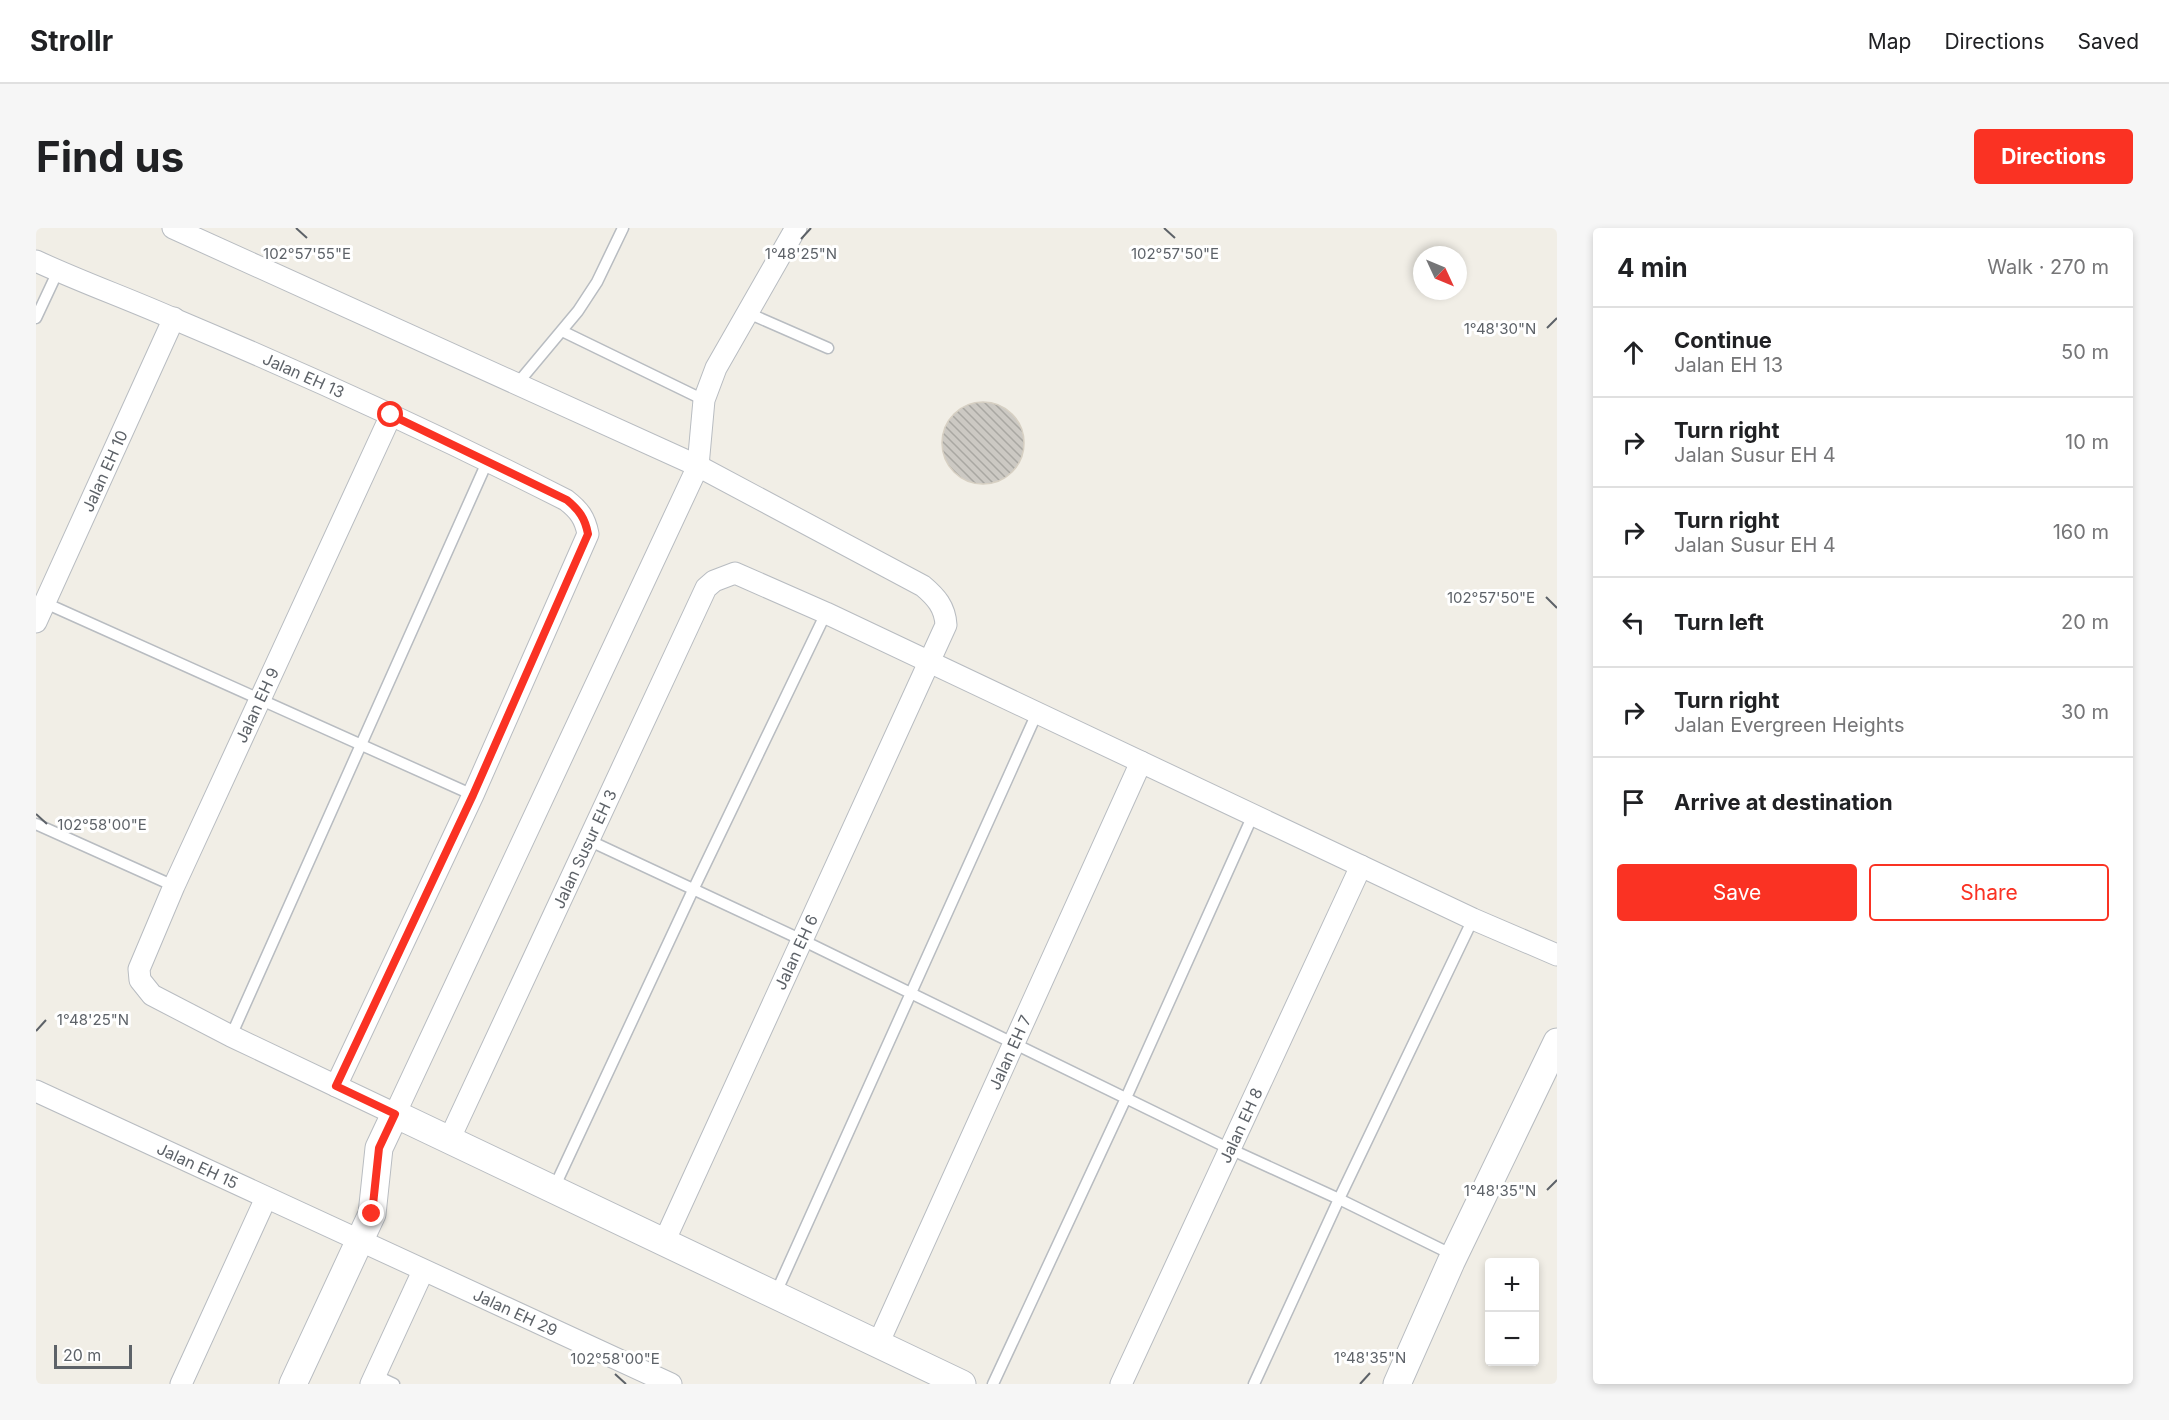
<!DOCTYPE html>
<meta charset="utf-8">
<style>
body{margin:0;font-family:Inter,sans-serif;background:#f6f6f6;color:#202124}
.controls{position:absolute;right:18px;bottom:18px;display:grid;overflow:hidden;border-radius:6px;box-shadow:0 3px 9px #0003}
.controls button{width:54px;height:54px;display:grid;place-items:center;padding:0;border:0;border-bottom:2px solid #e0e0e0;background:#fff;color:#202124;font:30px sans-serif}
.compass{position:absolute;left:1377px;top:18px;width:54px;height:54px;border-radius:50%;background:#fff;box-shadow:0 3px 9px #0003;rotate:134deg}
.scale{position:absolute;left:18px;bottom:15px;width:78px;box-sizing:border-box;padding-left:6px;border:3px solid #5d6268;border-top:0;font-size:16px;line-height:21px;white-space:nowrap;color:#5d6268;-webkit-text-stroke:4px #fff;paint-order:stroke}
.stop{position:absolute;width:18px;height:18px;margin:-14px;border:4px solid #fa3223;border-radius:50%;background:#fff}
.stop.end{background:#fa3223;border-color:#fff;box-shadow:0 2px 6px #0008}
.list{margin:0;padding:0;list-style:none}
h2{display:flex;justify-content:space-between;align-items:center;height:78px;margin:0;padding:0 24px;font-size:26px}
h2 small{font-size:20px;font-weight:400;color:#757577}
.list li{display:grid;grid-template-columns:39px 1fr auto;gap:18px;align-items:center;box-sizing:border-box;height:90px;padding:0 24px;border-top:2px solid #e0e0e0}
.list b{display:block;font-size:22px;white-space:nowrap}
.list p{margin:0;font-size:20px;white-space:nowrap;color:#757577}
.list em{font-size:20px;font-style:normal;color:#757577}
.actions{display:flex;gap:12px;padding:18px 24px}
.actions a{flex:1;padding:14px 0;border:2px solid #fa3223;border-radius:6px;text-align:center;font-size:21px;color:#fa3223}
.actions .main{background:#fa3223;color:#fff}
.icon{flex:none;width:33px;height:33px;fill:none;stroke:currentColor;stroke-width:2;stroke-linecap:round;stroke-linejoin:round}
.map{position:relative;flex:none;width:1521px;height:1156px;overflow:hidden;border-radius:6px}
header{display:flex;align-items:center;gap:36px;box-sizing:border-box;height:84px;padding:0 30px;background:#fff;border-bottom:2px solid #e0e0e0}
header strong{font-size:28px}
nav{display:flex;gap:33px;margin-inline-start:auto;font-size:21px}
.intro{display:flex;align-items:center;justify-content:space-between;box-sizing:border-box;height:144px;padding:0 36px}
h1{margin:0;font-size:42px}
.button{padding:15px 27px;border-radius:6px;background:#fa3223;color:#fff;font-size:21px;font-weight:700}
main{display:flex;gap:36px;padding:0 36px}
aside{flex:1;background:#fff;border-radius:6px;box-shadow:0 3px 9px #0003}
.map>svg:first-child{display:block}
.building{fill:url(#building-back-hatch);stroke:#d7d0c3;stroke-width:1.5}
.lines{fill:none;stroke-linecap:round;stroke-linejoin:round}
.service-casing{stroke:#b8bcc1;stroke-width:13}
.minor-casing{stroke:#b8bcc1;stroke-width:23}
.tertiary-casing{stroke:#b8bcc1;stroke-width:29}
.service{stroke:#fff;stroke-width:10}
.minor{stroke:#fff;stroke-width:21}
.tertiary{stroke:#fff;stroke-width:27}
.route{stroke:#fa3223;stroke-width:8}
.ticks{fill:none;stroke:#5d6268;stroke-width:2}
.labels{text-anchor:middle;stroke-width:6;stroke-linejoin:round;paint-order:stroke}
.street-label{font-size:16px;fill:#5d6268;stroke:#fff}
.ticks-label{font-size:15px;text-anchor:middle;fill:#5d6268;stroke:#fff;stroke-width:6;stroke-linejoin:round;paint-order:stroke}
</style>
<header>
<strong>Strollr</strong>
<nav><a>Map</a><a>Directions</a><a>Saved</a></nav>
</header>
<div class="intro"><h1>Find us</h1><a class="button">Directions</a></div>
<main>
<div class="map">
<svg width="1521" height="1156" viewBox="0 0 1521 1156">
<defs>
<pattern id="building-back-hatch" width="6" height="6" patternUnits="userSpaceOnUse" patternTransform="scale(1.5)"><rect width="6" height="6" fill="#ccc9c3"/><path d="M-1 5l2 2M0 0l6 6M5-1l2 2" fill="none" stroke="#a9a7a2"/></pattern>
</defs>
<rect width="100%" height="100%" fill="#f1eee6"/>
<path class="building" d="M906 215a41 41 0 1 1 82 0a41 41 0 1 1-82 0Z"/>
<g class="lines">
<g class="service-casing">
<path id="service" d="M712,85L792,120
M0,90L22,43
M526,103L668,172
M481,156L542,83L561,54L587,0
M7,374L437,567
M0,596L138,658
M552,612L766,712L1194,921L1303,971L1417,1027
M195,808L452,232
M518,960L657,662L790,385
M739,1067L1001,485
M339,1147L358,1156
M957,1156L1090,870L1217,587
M1218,1156L1303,971L1437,691"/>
</g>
<g class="minor-casing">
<g id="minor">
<path d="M137,0L662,238L887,358C900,369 909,379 910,397L628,1014"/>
<path id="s1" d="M0,33C45,54 93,71 138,91C271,147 402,207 530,272C543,282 549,290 552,306L437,567L300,858"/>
<path d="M355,187L138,658L103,741L104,752L116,767L195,808L359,886L662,238L668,172L680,140L760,0"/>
<path id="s2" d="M0,394L138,90"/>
<path id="s3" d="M0,863L635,1156"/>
<path id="s4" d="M413,912L670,360L678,353L699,345L790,385L1437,691L1521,727"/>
<path id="s5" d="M842,1116L1105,534"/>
<path d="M145,1156L230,970"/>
<path d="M335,1156L387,1043"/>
<path id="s6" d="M1085,1156L1325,638"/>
</g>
</g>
<g class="tertiary-casing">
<path id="tertiary" d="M257,1156L336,986L343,920L359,886L926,1156
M1361,1156L1415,1034L1521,814"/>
</g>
<use href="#service" class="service"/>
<use href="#minor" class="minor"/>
<use href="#tertiary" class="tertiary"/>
</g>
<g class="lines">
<path class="route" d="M336,986L343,920L359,886L300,858L437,567L552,306C549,290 543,282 531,272L355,187"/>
</g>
<path class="ticks" d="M260,0L271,10M1128,0L1139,10M765,11L775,0M1511,100L1521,90M1510,369L1521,380M0,586L11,596M0,803L10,792M1511,962L1521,952M579,1146L590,1156M1324,1156L1334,1145"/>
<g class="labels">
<g class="street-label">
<text dy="6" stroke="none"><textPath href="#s1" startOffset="291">Jalan EH 13</textPath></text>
<text dy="6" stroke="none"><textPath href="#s2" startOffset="166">Jalan EH 10</textPath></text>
<text transform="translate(221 477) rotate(-65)" y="6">Jalan EH 9</text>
<text dy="6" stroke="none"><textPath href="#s4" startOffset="321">Jalan Susur EH 3</textPath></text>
<text transform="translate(760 724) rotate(-65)" y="6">Jalan EH 6</text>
<text dy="6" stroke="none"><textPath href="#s5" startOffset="320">Jalan EH 7</textPath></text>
<text dy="6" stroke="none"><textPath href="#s6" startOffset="285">Jalan EH 8</textPath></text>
<text dy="6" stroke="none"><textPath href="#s3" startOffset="178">Jalan EH 15</textPath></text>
<text dy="6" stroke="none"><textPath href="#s3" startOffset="528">Jalan EH 29</textPath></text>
</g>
</g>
<g class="ticks-label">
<text x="271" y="31">102°57'55"E</text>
<text x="1139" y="31">102°57'50"E</text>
<text x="765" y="31">1°48'25"N</text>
<text x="1464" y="106">1°48'30"N</text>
<text x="1455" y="375">102°57'50"E</text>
<text x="66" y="602">102°58'00"E</text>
<text x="57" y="797">1°48'25"N</text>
<text x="1464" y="968">1°48'35"N</text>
<text x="1334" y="1135">1°48'35"N</text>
<text x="579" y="1136">102°58'00"E</text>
</g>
</svg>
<div class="controls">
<button>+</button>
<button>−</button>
</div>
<svg class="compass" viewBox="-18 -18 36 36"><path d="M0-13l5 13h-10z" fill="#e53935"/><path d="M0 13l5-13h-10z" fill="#757577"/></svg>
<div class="scale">20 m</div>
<div class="stop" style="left:355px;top:187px"></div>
<div class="stop end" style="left:336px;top:986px"></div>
</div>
<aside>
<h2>4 min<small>Walk · 270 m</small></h2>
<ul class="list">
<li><svg class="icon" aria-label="ahead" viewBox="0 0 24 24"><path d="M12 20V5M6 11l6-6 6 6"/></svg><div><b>Continue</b><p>Jalan EH 13</p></div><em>50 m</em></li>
<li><svg class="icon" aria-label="right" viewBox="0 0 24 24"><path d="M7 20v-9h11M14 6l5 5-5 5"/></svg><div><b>Turn right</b><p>Jalan Susur EH 4</p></div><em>10 m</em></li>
<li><svg class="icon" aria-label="right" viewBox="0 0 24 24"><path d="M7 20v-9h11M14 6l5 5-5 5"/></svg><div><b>Turn right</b><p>Jalan Susur EH 4</p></div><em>160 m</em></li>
<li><svg class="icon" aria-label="left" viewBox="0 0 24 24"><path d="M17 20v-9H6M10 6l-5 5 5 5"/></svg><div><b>Turn left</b></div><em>20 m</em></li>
<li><svg class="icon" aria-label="right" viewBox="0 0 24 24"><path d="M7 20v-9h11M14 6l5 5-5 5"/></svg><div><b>Turn right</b><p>Jalan Evergreen Heights</p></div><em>30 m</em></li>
<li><svg class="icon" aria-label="arrive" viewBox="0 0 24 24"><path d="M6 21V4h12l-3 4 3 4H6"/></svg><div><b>Arrive at destination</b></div></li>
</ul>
<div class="actions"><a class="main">Save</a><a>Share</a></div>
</aside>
</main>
